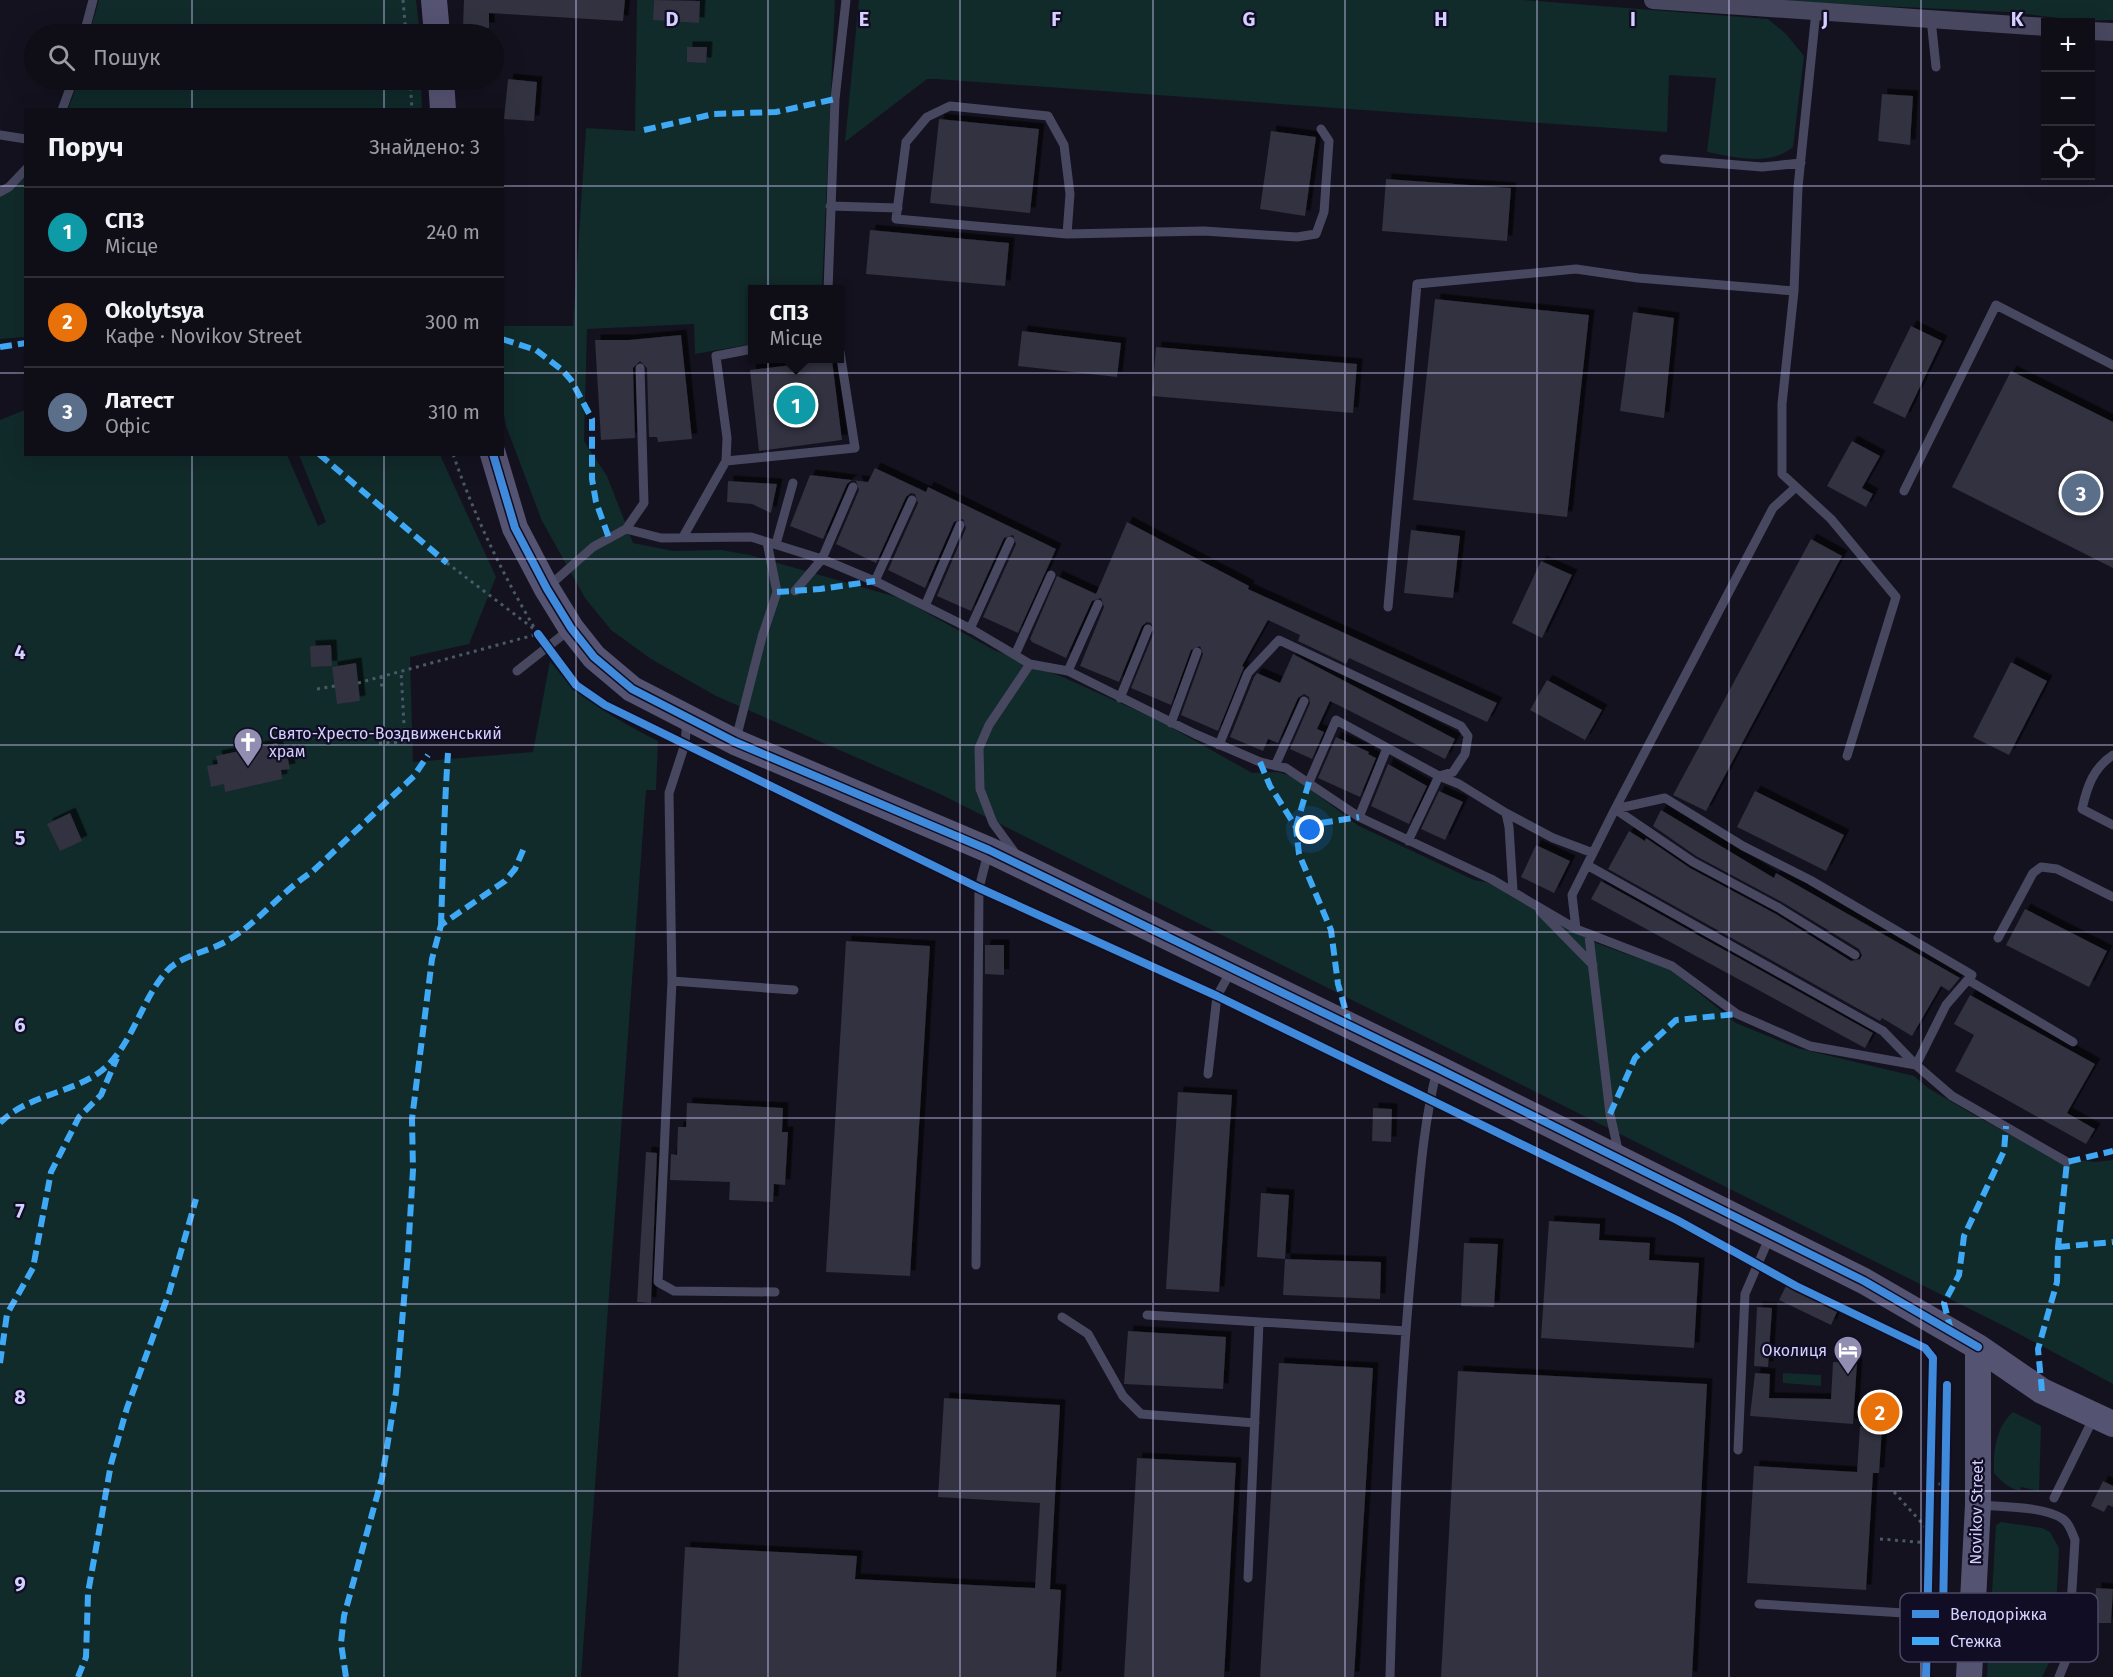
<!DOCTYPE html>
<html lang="uk">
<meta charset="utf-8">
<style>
body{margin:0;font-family:"Fira Sans",sans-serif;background:#1d1c24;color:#f1f3f6}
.controls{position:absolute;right:18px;top:18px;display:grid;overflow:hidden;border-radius:0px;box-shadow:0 6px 24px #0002}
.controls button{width:54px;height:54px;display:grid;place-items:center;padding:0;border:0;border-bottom:2px solid #2f2e36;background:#0f0e17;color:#f1f3f6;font:30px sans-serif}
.you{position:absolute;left:1310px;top:830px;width:21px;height:21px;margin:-15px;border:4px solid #fff;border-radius:50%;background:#1a73e8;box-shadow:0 0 0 9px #1a73e833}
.badge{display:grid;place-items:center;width:39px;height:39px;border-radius:50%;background:#8c9099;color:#fff;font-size:20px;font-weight:700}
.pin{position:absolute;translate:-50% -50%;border:3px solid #fff;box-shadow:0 2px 6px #0006}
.popup{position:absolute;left:748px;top:285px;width:96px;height:78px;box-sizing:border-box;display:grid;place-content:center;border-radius:0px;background:#0f0e17;filter:drop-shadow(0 2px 4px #0005);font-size:20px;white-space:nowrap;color:#9b9ca1}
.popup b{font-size:22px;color:#f1f3f6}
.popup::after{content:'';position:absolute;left:50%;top:100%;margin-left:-12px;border:12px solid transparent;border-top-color:#0f0e17}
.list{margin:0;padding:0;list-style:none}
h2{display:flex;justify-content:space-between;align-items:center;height:78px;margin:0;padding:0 24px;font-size:26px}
h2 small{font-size:20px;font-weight:400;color:#9b9ca1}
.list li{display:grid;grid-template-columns:39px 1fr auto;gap:18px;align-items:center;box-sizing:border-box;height:90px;padding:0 24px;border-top:2px solid #2f2e36}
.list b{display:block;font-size:22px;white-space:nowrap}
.list p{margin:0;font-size:20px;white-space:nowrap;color:#9b9ca1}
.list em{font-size:20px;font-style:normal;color:#9b9ca1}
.icon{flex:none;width:33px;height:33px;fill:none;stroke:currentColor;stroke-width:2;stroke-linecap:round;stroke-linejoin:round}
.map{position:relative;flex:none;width:2113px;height:1677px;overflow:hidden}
.search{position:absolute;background:#0f0e17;box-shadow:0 6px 24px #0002;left:24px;top:24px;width:480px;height:66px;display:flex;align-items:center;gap:15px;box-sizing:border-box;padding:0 21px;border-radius:33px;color:#9b9ca1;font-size:22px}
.panel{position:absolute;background:#0f0e17;box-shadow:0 6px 24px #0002;left:24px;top:108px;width:480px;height:348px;border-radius:0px}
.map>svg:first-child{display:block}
.green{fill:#112a2a}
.building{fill:#323041;filter:url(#shadow)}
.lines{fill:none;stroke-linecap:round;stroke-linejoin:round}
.path{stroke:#495966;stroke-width:3;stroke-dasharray:3 4.5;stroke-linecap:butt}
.lane{stroke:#474760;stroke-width:9}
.street{stroke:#474760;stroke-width:18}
.secondary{stroke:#555372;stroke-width:26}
.quiet{stroke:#3fa9f5;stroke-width:6;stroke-dasharray:12 6;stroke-linecap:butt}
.cycleway-casing{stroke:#100d24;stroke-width:11}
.cycleway{stroke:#408adc;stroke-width:8}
.grid{fill:none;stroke:#d4d0ff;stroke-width:1.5;stroke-opacity:0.55}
.labels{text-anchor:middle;stroke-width:4.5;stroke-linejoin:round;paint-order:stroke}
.poi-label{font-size:16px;fill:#d4d0ff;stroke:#100d24;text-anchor:start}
.street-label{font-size:16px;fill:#d4d0ff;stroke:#100d24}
.key{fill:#100d24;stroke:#4b4866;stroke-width:1.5}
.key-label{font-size:16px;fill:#d4d0ff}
.grid-label{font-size:20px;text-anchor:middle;font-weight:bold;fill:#d4d0ff;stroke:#100d24;stroke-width:4.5;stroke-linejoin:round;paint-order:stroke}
</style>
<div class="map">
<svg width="2113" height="1677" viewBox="0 0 2113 1677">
<defs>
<filter id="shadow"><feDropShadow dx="5.5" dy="-5.5" stdDeviation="0" flood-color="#0009"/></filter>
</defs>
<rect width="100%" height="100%" fill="#14121f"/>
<path class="green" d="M99,0H416L420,34H89Z
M637,0H835L822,289L752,290V344L695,354L694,324L587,329L584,441L607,476L633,543L673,551L721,550L750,555L900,598L994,650L1065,678L1160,721L1252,773L1278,772L1294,777L1359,826L1474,880L1486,882L1512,895L1596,943L1671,970L1736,1023L1797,1048L1914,1076L1928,1088L1974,1115L2048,1155L2094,1162L2113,1160V1384L2006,1327L940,794L716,696L651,659L611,630L585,598L542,521L506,426L502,404V326H573L586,128L635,131Z
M859,0H1523L1768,19L1786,34L1804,56L1793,147C1769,167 1735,157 1707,152L1716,78L1669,75L1667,132L936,79H927L845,142Z
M1753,0H2113V20L2084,21L2009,12Z
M79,80H421L422,109H68Z
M25,177V337L0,339V196Z
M25,410L26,454L287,455L318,526L326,522L299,455H440L496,577L469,644L410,657L413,762L533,752L550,661C577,697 618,721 658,741L656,790H646L581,1677H0V420Z
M1783,1373L1821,1375V1386L1783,1383Z
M2013,1412L2041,1426L2039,1491L2021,1487L2020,1491C2009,1488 2001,1482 1994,1473C1993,1451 1996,1427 2013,1412Z
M2001,1522L2042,1528L2050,1532L2059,1548L2054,1653L2042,1677H1987L1996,1525Z"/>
<path class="building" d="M464,0H625L623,21L489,13V28L463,27Z
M654,0L700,1L699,23L653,20Z
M687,47H707L706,63L687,62Z
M508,79L537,82L534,121L504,119Z
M1882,94L1913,96L1910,145L1878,141Z
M939,119L1039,129L1030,213L930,203Z
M1271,131L1316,137L1305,216L1260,209Z
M1386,179L1511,188L1507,241L1382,231Z
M870,230L1009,243L1005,286L866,274Z
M1435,299L1589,315L1567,517L1413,500Z
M1633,312L1674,318L1664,418L1620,411Z
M1911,326L1942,341L1905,418L1873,403Z
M1022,331L1121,343L1117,377L1018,366Z
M681,335L692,439L658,442L657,437H649L647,368L640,361L633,368L635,438L601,440L595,340H629Z
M1156,347L1357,364L1353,413L1152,396Z
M832,360L842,440L759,451L750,370Z
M2011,371L2113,422V568L1952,487Z
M1852,441L1880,456L1862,488L1873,494L1866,507L1827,486Z
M875,468L926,492L928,487L1056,549L1018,633L983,617L1016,544L1013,535L1004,538L971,611L937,596L966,528L963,519L954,522L925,588L888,570L918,503L915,494L911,493L906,497L876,563L836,544L859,490L856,481L852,480L847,484L823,539L790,526L810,475L868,482Z
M728,481L777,484L771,513L752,504L727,502Z
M1127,522L1249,586L1248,589L1497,703L1487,722L1349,658L1346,664L1298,641L1300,635L1268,620L1242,666L1244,667L1218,731L1181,715L1203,654L1200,646L1191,650L1171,705L1131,688L1154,632L1151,623L1147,622L1142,626L1119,682L1080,666L1104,607L1101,598L1092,601L1066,658L1032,642L1030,639L1057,576L1096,594Z
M1411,530L1460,536L1453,598L1404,593Z
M1811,539L1842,556L1706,811L1673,795Z
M1541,561L1572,575L1542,638L1512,623Z
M331,645L332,666L311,667L310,646Z
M1293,654L1455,739L1445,759L1330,701L1317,729L1324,732L1312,759L1290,749L1310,703L1309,697L1304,694L1298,698L1278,743L1268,739L1263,751L1230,737L1254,677L1257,673L1280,683Z
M2011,662L2047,681L2009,755L1973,737Z
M356,663L360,701L337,704L332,667Z
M1547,680L1602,710L1585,740L1530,710Z
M1336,737L1369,752L1368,754L1376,758L1360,797L1318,778Z
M277,743L279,752L286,750L290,769L281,770L282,779L225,792L224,784L211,787L207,766L218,764L216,756Z
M1388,764L1427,786L1409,824L1371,806Z
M1439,791L1463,802L1445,840L1421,829Z
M1755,791L1844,835L1826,871L1737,827Z
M1661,810L1774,878L1776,873L1960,978L1949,991L1941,986L1912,1036L1882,1018L1880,1021L1608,869L1629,831L1645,841L1646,838L1690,868L1776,914L1851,961L1860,959L1862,955L1859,949L1782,902L1696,856L1653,826Z
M70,813L82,841L60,851L47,824Z
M1536,845L1570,861L1554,893L1521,877Z
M1601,881L1873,1033L1865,1048L1591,899Z
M2025,909L2107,951L2089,987L2006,945Z
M846,941L930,946L910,1276L826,1272Z
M985,945H1004V975L985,974Z
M1970,995L2095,1064L2067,1113L2095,1129L2086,1144L1955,1071L1974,1035L1954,1024Z
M1178,1092L1232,1095L1219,1292L1166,1289Z
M687,1103L783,1108L782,1132H788L785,1185L774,1184L773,1202L729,1200L730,1182L670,1180L671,1154L677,1155L678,1127H686Z
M1373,1108L1392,1109L1391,1142L1372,1141Z
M646,1152L657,1153L651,1303L637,1302Z
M1261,1193L1289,1195L1285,1259L1257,1257Z
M1549,1221L1600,1224L1599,1240L1650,1243L1649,1260L1699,1263L1694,1348L1541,1338Z
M1464,1243L1498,1244L1494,1307L1461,1306Z
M1285,1259L1381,1262L1380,1299L1283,1295Z
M1786,1286L1837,1312L1831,1325L1779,1300Z
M1757,1307L1772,1308L1768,1367L1754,1366Z
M1128,1331L1226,1337L1223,1389L1124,1384Z
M1833,1362L1857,1363L1853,1424L1750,1416L1755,1373L1770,1374L1769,1398L1831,1399Z
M1279,1363L1373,1368L1354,1677H1260Z
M1458,1371L1707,1384L1692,1677H1441Z
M944,1398L1060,1405L1050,1589L1061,1590L1056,1677H678L685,1547L857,1556L855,1579L1035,1588L1040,1503L938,1497Z
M1860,1426L1882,1428L1879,1473H1873L1866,1590L1747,1583L1754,1466L1857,1472Z
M1137,1458L1236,1463L1224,1677H1124Z
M2103,1481L2113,1486V1507L2108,1505L2104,1512L2091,1506Z
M2096,1588L2113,1589L2111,1623H2094Z"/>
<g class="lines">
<path class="path" d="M403,0L406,34
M410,80L412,110
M447,563L534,629
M554,658C582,700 630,718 673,739
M381,676L382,691
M358,683L538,634C504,577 475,518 453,454
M317,689L335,686
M379,743L405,742L401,671
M695,749L967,882
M993,893L1204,991
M1229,1003L1418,1094
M1442,1107L1677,1220L1748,1259
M1769,1271L1925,1348L1933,1358L1929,1600
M1931,1484H1952
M1894,1492L1929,1531
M1880,1539L1930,1543
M1926,1677L1928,1628"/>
<path class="lane" d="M1816,11L1798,187L1794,291L1782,404V474L1831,519L1896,597L1847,756
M1931,19L1936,67
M84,34L93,0
M62,110L73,80
M0,135L26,139
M1664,159L1762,167L1801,163
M0,192L9,187L26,169
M830,206L898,208
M1067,234L896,219L906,142L927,117L950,106L1048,116L1064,145L1070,194L1067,234L1204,231L1297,237L1316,234L1324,212L1329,141L1321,129
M828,290L835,99L846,0
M726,461L727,438L716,356L752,349
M1796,487L1773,508L1615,809L1693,862L1779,908L1855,955
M1904,491L1996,305L2113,365
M626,529L644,503L640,368
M683,537L726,461L855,448L840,352
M776,544L793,483
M875,581L912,500
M549,586L593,547L626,529L661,538L751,537L822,559L879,583L973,630L1030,664L1068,671L1195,734L1260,762L1286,768L1359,817L1491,879L1576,929
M795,591L822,559L853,487
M925,606L960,525
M1388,607L1417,284L1576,269L1638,278L1794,291
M970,629L1010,541
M1015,655L1051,575
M517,671L569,630
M1068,671L1098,604
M1120,698L1148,629
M687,719L685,744L669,793L672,981L658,1282L674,1291L775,1292
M1171,723L1197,652
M736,739L762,637L777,592L767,542
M1219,745L1248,673L1279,640L1461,726L1468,736L1465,754L1453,772L1439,776
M2113,755C2093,768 2087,787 2082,809L2113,825
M1275,766L1304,701
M1439,776L1459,784L1506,813L1509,827L1513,891
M1309,782L1336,720L1439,776L1408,841
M1506,813L1553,838L1593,853
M1359,817L1387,748
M1018,857L993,823L980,789L979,748L989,725L1030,664
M1587,865L1883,1031L1916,1065
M1540,911L1593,965
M1589,936L1610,1114L1619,1154
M1998,938L2033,873L2041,867L2057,869L2113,897
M1968,980L2073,1042
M672,981L794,990
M1916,1065L1810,1046L1737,1014L1672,966L1576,929L1572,895L1615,809L1665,798L1743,846L1810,880L1972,975L1946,1005L1916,1065L1952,1096L2067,1162
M1208,1074L1217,996L1231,971
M976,1265L979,888L988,853
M1147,1315L1406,1331
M1062,1317L1088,1334L1123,1396L1141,1414L1255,1423
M1738,1450L1745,1294L1770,1236
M2054,1498L2094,1417
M1979,1505C2002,1507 2044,1506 2063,1519C2070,1524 2072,1533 2075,1540L2068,1655L2059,1677
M1248,1578L1259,1322
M1759,1604L1969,1617
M1390,1677C1394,1535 1399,1392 1413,1250C1419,1190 1422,1129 1437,1070"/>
<path class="street" d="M1653,0L2046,27
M2090,31L2113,32"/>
<path class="secondary" d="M434,0L437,34
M441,80L443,110
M493,454L515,528L547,589L571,628L594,657L632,689L735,742L989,850L1437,1068L1864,1281L1978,1347L2042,1391L2113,1424
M1969,1677L1978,1505V1347"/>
<path class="quiet" d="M644,130L714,114L776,112L835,99
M502,339L536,350L561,369L571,380L592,419V479L596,502L609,538
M0,347L26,343
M319,454L447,563
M777,592L820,589L875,581
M1260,762L1270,786L1296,827L1299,854L1331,930L1338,984L1350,1026
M1309,782L1296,827L1359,817
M441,925C443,867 444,810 448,753
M1610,1114L1635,1058L1676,1020L1737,1014
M0,1123C26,1096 67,1094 97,1074C132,1050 139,1003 166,972C178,957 206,952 223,943C257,925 280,892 312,872L414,776L428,755
M2058,1247L2113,1242
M1951,1331L1944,1303L1959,1275L1964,1236L2004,1151L2006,1126
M0,1363L7,1314L33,1268L51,1172L79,1117L101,1095L117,1058
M2042,1391L2038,1349L2057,1282L2058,1247L2067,1162L2113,1151
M78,1677L86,1657L88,1593L111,1464L127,1408L169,1293L196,1199
M346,1677L341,1643L344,1616L382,1478L396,1392L408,1253L413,1170L412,1119L432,959L441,925L505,881L515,869L524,848"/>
<g class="cycleway-casing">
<path id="cycleway" d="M493,454L515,528L547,589L571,628L594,657L632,689L735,742L989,850L1437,1068L1864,1281L1978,1347
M538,634L576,685L605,705L979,888L1217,996L1677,1220L1796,1286L1925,1348L1933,1358L1926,1677
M1943,1615L1947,1385"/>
</g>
<use href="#cycleway" class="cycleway"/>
</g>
<path class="grid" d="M192,0V34M384,0V34M576,0V1677M768,0V1677M960,0V1677M1153,0V1677M1345,0V1677M1537,0V1677M1729,0V1677M1921,0V1677M192,80V110M384,80V110M0,186H26M502,186H2113M0,373H26M502,373H2113M192,454V1677M384,454V1677M0,559H2113M0,745H2113M0,932H2113M0,1118H2113M0,1304H2113M0,1491H2113"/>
<defs>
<g id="church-pin" transform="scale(1.5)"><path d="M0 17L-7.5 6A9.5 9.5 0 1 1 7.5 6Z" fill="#918eb1" stroke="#100d24"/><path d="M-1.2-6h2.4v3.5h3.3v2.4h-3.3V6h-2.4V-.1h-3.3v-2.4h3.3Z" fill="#fff"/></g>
<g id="hotel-pin" transform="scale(1.5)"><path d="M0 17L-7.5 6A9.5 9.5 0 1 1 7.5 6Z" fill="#918eb1" stroke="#100d24"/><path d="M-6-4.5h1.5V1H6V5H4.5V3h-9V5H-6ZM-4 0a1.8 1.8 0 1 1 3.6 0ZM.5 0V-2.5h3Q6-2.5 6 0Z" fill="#fff"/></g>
</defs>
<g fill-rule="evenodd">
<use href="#church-pin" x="248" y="742"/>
<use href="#hotel-pin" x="1848" y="1350"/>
</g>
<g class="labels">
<g class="poi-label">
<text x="269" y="739">Свято-Хресто-Воздвиженський<tspan x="269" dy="18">храм</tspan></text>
<text x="1827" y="1356" text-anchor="end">Околиця</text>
</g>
<g class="street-label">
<text transform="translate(1976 1512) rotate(-89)" y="6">Novikov Street</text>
</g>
</g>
<rect x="1900" y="1593" width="198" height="69" rx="9" class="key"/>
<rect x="1912" y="1610" width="27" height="8" fill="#408adc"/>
<rect x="1912" y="1637" width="27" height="8" fill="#3fa9f5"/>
<g class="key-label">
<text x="1950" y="1620">Велодоріжка</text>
<text x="1950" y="1647">Стежка</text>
</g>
<g class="grid-label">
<text x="672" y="26">D</text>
<text x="864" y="26">E</text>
<text x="1056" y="26">F</text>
<text x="1249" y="26">G</text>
<text x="1441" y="26">H</text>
<text x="1633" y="26">I</text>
<text x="1825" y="26">J</text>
<text x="2017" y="26">K</text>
<text x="20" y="659">4</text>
<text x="20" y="845">5</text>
<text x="20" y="1032">6</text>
<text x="20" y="1218">7</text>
<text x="20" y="1404">8</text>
<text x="20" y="1591">9</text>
</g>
</svg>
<div class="controls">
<button>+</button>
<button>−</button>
<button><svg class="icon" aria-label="locate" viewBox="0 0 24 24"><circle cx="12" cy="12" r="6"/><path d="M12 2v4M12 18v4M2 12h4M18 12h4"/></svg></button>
</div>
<div class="you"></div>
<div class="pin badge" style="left:796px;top:405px;background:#0f9aa8">1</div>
<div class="popup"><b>СПЗ</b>Місце</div>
<div class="pin badge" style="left:1880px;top:1412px;background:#e8710a">2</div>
<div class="pin badge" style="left:2081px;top:493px;background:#5c6f8a">3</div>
<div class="search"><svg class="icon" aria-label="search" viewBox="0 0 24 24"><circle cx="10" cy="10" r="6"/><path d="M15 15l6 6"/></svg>Пошук</div>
<section class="panel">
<h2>Поруч<small>Знайдено: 3</small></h2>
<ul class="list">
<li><span class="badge" style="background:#0f9aa8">1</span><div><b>СПЗ</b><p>Місце</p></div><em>240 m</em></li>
<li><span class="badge" style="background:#e8710a">2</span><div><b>Okolytsya</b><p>Кафе · Novikov Street</p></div><em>300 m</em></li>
<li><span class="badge" style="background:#5c6f8a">3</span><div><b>Латест</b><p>Офіс</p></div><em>310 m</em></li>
</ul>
</section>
</div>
